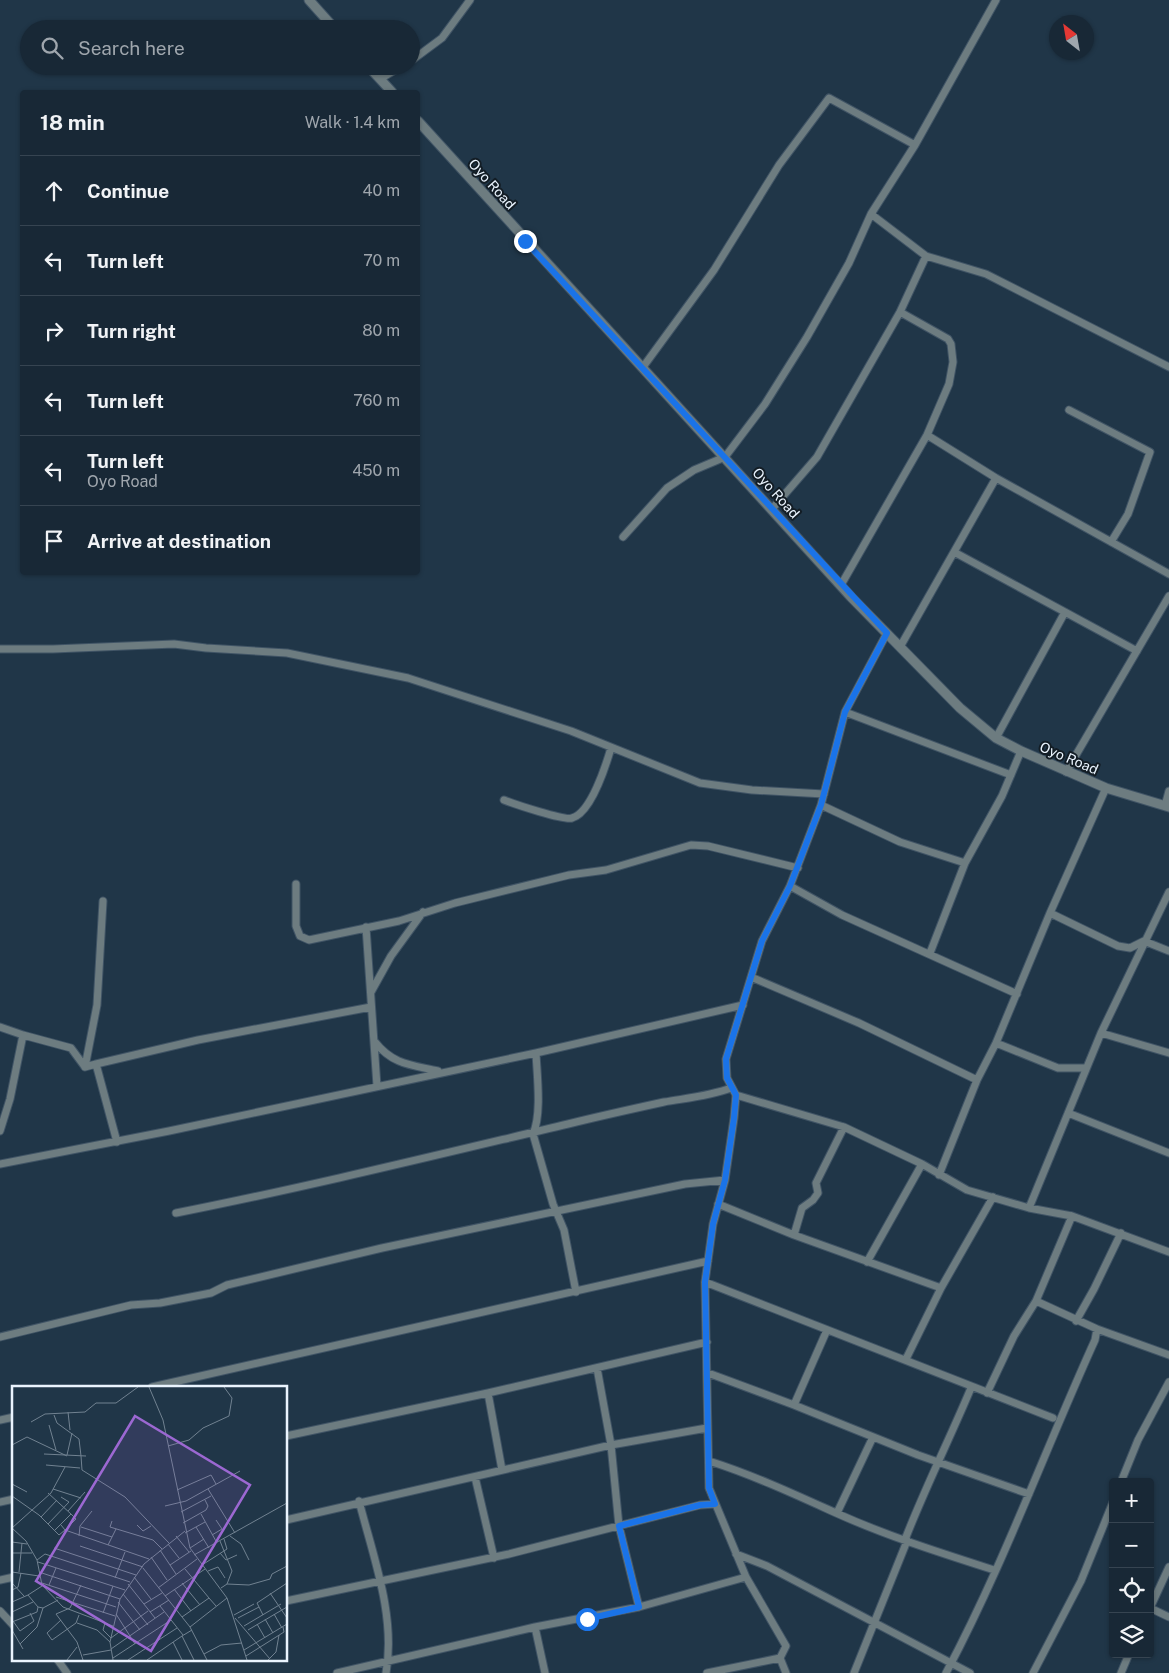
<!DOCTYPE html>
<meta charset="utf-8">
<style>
body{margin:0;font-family:"Public Sans",sans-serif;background:#253442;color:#f1f3f6}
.controls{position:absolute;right:15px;bottom:15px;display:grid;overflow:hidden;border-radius:5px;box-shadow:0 1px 4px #0004}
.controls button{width:45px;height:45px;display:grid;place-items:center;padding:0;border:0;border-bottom:1px solid #364451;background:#182836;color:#f1f3f6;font:25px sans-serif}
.compass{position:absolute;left:1049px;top:15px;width:45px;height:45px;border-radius:50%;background:#182836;box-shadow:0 1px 4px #0004;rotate:329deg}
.stop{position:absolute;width:15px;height:15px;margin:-11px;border:4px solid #1a73e8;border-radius:50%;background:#fff}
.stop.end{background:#1a73e8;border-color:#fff;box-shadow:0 1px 5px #0008}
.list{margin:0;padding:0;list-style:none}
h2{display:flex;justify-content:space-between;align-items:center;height:65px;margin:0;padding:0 20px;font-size:21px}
h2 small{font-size:16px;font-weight:400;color:#9fa6ad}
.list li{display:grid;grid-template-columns:32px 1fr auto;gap:15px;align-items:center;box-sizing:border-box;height:70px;padding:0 20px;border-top:1px solid #364451}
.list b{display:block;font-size:19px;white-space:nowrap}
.list p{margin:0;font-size:16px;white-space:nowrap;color:#9fa6ad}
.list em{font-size:16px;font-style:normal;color:#9fa6ad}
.icon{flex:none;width:28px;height:28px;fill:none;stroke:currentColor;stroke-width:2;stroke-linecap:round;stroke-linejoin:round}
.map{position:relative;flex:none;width:1169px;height:1673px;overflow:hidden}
.search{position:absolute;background:#182836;box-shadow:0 1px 4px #0004;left:20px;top:20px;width:400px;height:55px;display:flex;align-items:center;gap:12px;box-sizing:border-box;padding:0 18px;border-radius:28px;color:#9fa6ad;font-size:19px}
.panel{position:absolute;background:#182836;box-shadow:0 1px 4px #0004;left:20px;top:90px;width:400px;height:485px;border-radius:5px}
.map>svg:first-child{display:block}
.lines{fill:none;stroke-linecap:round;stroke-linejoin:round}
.minor-casing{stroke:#405465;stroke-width:9}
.tertiary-casing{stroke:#405465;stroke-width:11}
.minor{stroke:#6d7c80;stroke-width:7}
.tertiary{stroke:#6d7c80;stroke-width:9}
.route{stroke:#1a73e8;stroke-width:6}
.labels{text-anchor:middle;stroke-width:4;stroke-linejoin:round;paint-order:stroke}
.street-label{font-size:14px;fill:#eaf4fe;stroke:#131d25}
.inset-road{fill:none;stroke:#718291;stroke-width:1}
.view{fill:#9c68d2;fill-opacity:0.15;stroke:#9c68d2;stroke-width:2.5}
.inset-edge{fill:none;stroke:#eaf4fe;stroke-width:2.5}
</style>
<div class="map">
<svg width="1169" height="1673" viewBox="0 0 1169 1673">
<rect width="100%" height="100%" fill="#203648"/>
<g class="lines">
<g class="minor-casing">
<path id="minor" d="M411,61L442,38L470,0
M380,79L402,66
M871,214L926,256L986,274L1169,367
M643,367L714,270L779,165L829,98L915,145
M1069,410L1150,452L1128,514L1111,542
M927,435L996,478L1169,574
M772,509L817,457L900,312L926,256
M623,537L667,488L694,470L725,457L765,404L807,337L849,263L871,214L915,145L996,0
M954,552L1137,651
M841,585L927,435L949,384L953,362L951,344L948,339L900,312
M900,647L996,478
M0,649H53L174,644L206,648L287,653L408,678L571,731L700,783L752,790L824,794
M845,712L1011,775
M996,738L1065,612
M1066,772L1169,596
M504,800C514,804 565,821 572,818C591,813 606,765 611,748
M821,805L900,842L965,863
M1165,806L1169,791
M296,884V926L300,936L309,940L399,921L455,903L569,875L606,870L691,845L708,846L798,868
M790,886L842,915L1017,994
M103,901L97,1005L85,1067L96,1064L117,1142
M1050,913L1118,946L1130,948L1144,941L1169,951
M366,927L377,1086
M930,953L965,863L1002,796L1021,751
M751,977L859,1023L977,1080
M371,992L391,956L423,912
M0,1027L23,1035L10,1099L0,1131
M1101,1033L1169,1053
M23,1035L71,1048L85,1067
M375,1042C393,1065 412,1065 438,1071
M996,1043L1058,1068H1086
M536,1053C537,1075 542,1114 533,1134L553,1204L564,1230L576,1292
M96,1064L198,1040L371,1007
M736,1095L844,1127L922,1164L967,1190L1029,1208L1072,1216L1169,1252
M1068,1113L1169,1153
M0,1164L169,1131L536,1053L743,1005
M939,1175L977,1080L996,1043L1050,913L1106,788
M718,1204L794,1235L941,1288
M1029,1208L1101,1033L1169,892
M176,1213C307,1187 437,1155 568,1124C600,1116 632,1109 664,1102C687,1098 710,1096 731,1088
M794,1235L802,1208L813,1200L818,1193L816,1183L844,1127
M867,1262L922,1164
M705,1282L1053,1418
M1036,1301L1097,1329L1169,1355
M1076,1321L1094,1289L1121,1233
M0,1337L131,1305L160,1303L211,1293L227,1285L382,1248L685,1184L725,1180
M906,1359L941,1288L993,1197
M597,1368L611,1445L619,1526L639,1607
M708,1373L794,1405L918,1455L1029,1494
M152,1387L708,1261
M488,1393L502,1470
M987,1393L1014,1336L1036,1301L1072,1216
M794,1405L827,1330
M0,1420L14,1417
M286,1436L488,1393L707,1342
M709,1461C753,1475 794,1494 836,1513C887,1536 941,1553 994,1570
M475,1477L494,1558
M1121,1482L1138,1440L1169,1382
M359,1501C373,1556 396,1616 386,1673
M0,1502L14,1499
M837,1513L873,1437
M286,1520L611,1445L707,1428
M736,1554L767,1566L970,1673
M0,1580L14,1577
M286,1601L509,1554L700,1505L715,1504
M1150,1608L1169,1567
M1150,1608L1169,1617
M0,1611L14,1626
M535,1627L545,1673
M57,1659L67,1673
M337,1673L535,1627L639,1607L746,1577
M707,1673L780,1658
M786,1673L780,1658L786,1646L746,1577L709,1488L705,1282L713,1224L725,1180L734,1118L736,1095L727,1078L726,1059L762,941L790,886L821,805L845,712L887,633
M854,1673L907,1541L906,1537C926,1486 950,1438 971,1388
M946,1673C1003,1566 1045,1450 1095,1340L1097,1329
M1033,1673L1081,1581L1113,1502
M1121,1673L1129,1654"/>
</g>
<g class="tertiary-casing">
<path id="tertiary" d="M309,0L335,29
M368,66L392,92
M418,121L851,597L960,708L996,738L1021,751L1106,788L1169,807"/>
</g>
<use href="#minor" class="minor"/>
<use href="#tertiary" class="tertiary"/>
</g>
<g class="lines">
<path class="route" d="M525,241L887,633L845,712L821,805L790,886L762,941L726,1059L727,1078L736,1095L734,1118L725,1180L713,1224L705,1282L709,1488L715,1504L700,1505L619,1526L639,1607L587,1619"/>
</g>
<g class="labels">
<g class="street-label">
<text transform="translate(492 184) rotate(48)" y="5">Oyo Road</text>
<text transform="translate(776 493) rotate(48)" y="5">Oyo Road</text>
<text transform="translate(1069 758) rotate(23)" y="5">Oyo Road</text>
</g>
</g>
<g transform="translate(12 1386)">
<rect width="275" height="275" fill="#203648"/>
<path class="inset-road" d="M137,1L151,34L178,162L215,212L235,274M56,26L58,44M42,29L45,37L67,53L69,70M19,36L33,28L73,26L84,17H104L126,1M37,39L44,64M0,59L15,51L55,70M156,60L177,54L191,42L217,30L220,12L212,1M32,68L74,70M55,69L60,47M69,70L70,84L113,111L157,157M34,79L68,82M0,98L15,106M41,103L69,112M196,103L223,147M165,104L199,89L204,98M36,107L59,128M0,110L27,129L47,149L53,144L137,173M153,120L174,115L228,85M56,125L73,106M169,126L199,110M189,128L205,157M29,131L45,114M100,135L98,141L141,154L150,163M171,137L194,124L196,120L193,114M36,138L57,116L49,111M125,139L131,145L139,140M69,141L100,151M184,141L197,162M0,142L14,155L25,174L30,199L51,221L101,240M0,142L39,107L53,81M43,144L59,128L64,133L53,144L49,139M173,147L193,136M200,149L210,143L204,134M67,150L68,140L80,125M164,150L177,166M218,150L229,158L237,174M208,155L220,185L215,198M0,156L15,158M156,158L167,172M96,159L104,143M68,160L131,181M42,162L124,189M178,162L192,153M148,164L164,188M0,167H20M208,167L214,174L225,169M182,169L275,117M139,171L155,194M25,174L33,168L118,196M26,176L113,204M158,179L179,165M190,179L215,163L212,153M131,182L178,241M173,183L197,212M196,185L206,181L213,192M0,186L27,190M7,186L10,157M27,186L108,213M122,191L139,213M103,192L113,166M0,197L12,210M30,197L104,221M170,197L188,219M116,198L143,232M37,199L44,182M69,199L58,222L44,228L65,256L71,274M146,202L185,173M209,202L215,198L237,199L258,193L260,188L275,180M162,203L179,225M0,204L6,201L9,187M258,207L275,232M111,208L136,239M16,209L30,200M153,210L193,183M44,211L103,230M0,216L16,209L26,221M106,216L128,244M132,218L150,207M148,220L171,249M31,222L46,214M0,226L21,216M138,226L157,214M91,227L101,200M104,228L123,258M262,228L270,242M222,229L242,218M251,229L245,217L275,197M170,231L197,212L204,220M223,232L258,273M226,232L247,221M253,233L261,247M49,234L35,247L40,254L64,237L67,229M1,235L8,245L22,235L18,227M0,236L25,226L26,221L31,222M65,237L85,244L98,256M93,237L91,244L99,252M245,238L253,252M232,240L269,218M0,244L11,263M180,244L170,250L182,274M236,244L275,221M99,252L136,225M161,256L170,274M8,258L25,241L31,222M99,263L152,226M232,264L275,238M192,268L209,259L230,257M71,269L99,264M234,270L272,246L271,241M101,272L159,234M55,274L65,261M101,274L98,256L108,213L132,178L173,145M116,274L165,242M135,274L170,250M195,274L178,241L215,212M256,274L264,266L267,249"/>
<path class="view" d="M123,30L238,99L139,265L24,195Z"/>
<rect width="275" height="275" class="inset-edge"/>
</g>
</svg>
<div class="controls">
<button>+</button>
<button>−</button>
<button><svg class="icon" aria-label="locate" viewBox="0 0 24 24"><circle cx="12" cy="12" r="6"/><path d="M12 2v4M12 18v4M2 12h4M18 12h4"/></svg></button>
<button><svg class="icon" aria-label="layers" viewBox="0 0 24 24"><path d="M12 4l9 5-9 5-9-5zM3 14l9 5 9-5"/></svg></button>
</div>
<svg class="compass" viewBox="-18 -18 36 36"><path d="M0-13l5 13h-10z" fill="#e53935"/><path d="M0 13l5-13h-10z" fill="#9fa6ad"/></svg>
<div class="stop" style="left:587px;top:1619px"></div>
<div class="stop end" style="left:525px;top:241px"></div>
<div class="search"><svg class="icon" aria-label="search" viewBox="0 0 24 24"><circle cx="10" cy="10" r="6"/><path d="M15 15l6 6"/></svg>Search here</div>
<section class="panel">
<h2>18 min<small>Walk · 1.4 km</small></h2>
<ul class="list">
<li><svg class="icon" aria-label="ahead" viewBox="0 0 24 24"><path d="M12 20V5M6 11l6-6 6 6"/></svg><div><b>Continue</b></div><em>40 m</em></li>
<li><svg class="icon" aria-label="left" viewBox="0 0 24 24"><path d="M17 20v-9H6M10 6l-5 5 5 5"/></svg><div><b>Turn left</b></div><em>70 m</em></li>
<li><svg class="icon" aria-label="right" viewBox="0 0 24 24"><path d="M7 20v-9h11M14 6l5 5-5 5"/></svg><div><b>Turn right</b></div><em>80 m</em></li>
<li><svg class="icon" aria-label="left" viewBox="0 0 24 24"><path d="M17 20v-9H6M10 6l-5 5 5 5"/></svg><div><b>Turn left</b></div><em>760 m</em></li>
<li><svg class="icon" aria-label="left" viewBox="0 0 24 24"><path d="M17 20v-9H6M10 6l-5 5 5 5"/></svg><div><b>Turn left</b><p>Oyo Road</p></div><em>450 m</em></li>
<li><svg class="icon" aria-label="arrive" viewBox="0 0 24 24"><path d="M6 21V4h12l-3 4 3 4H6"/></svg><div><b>Arrive at destination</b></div></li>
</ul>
</section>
</div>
